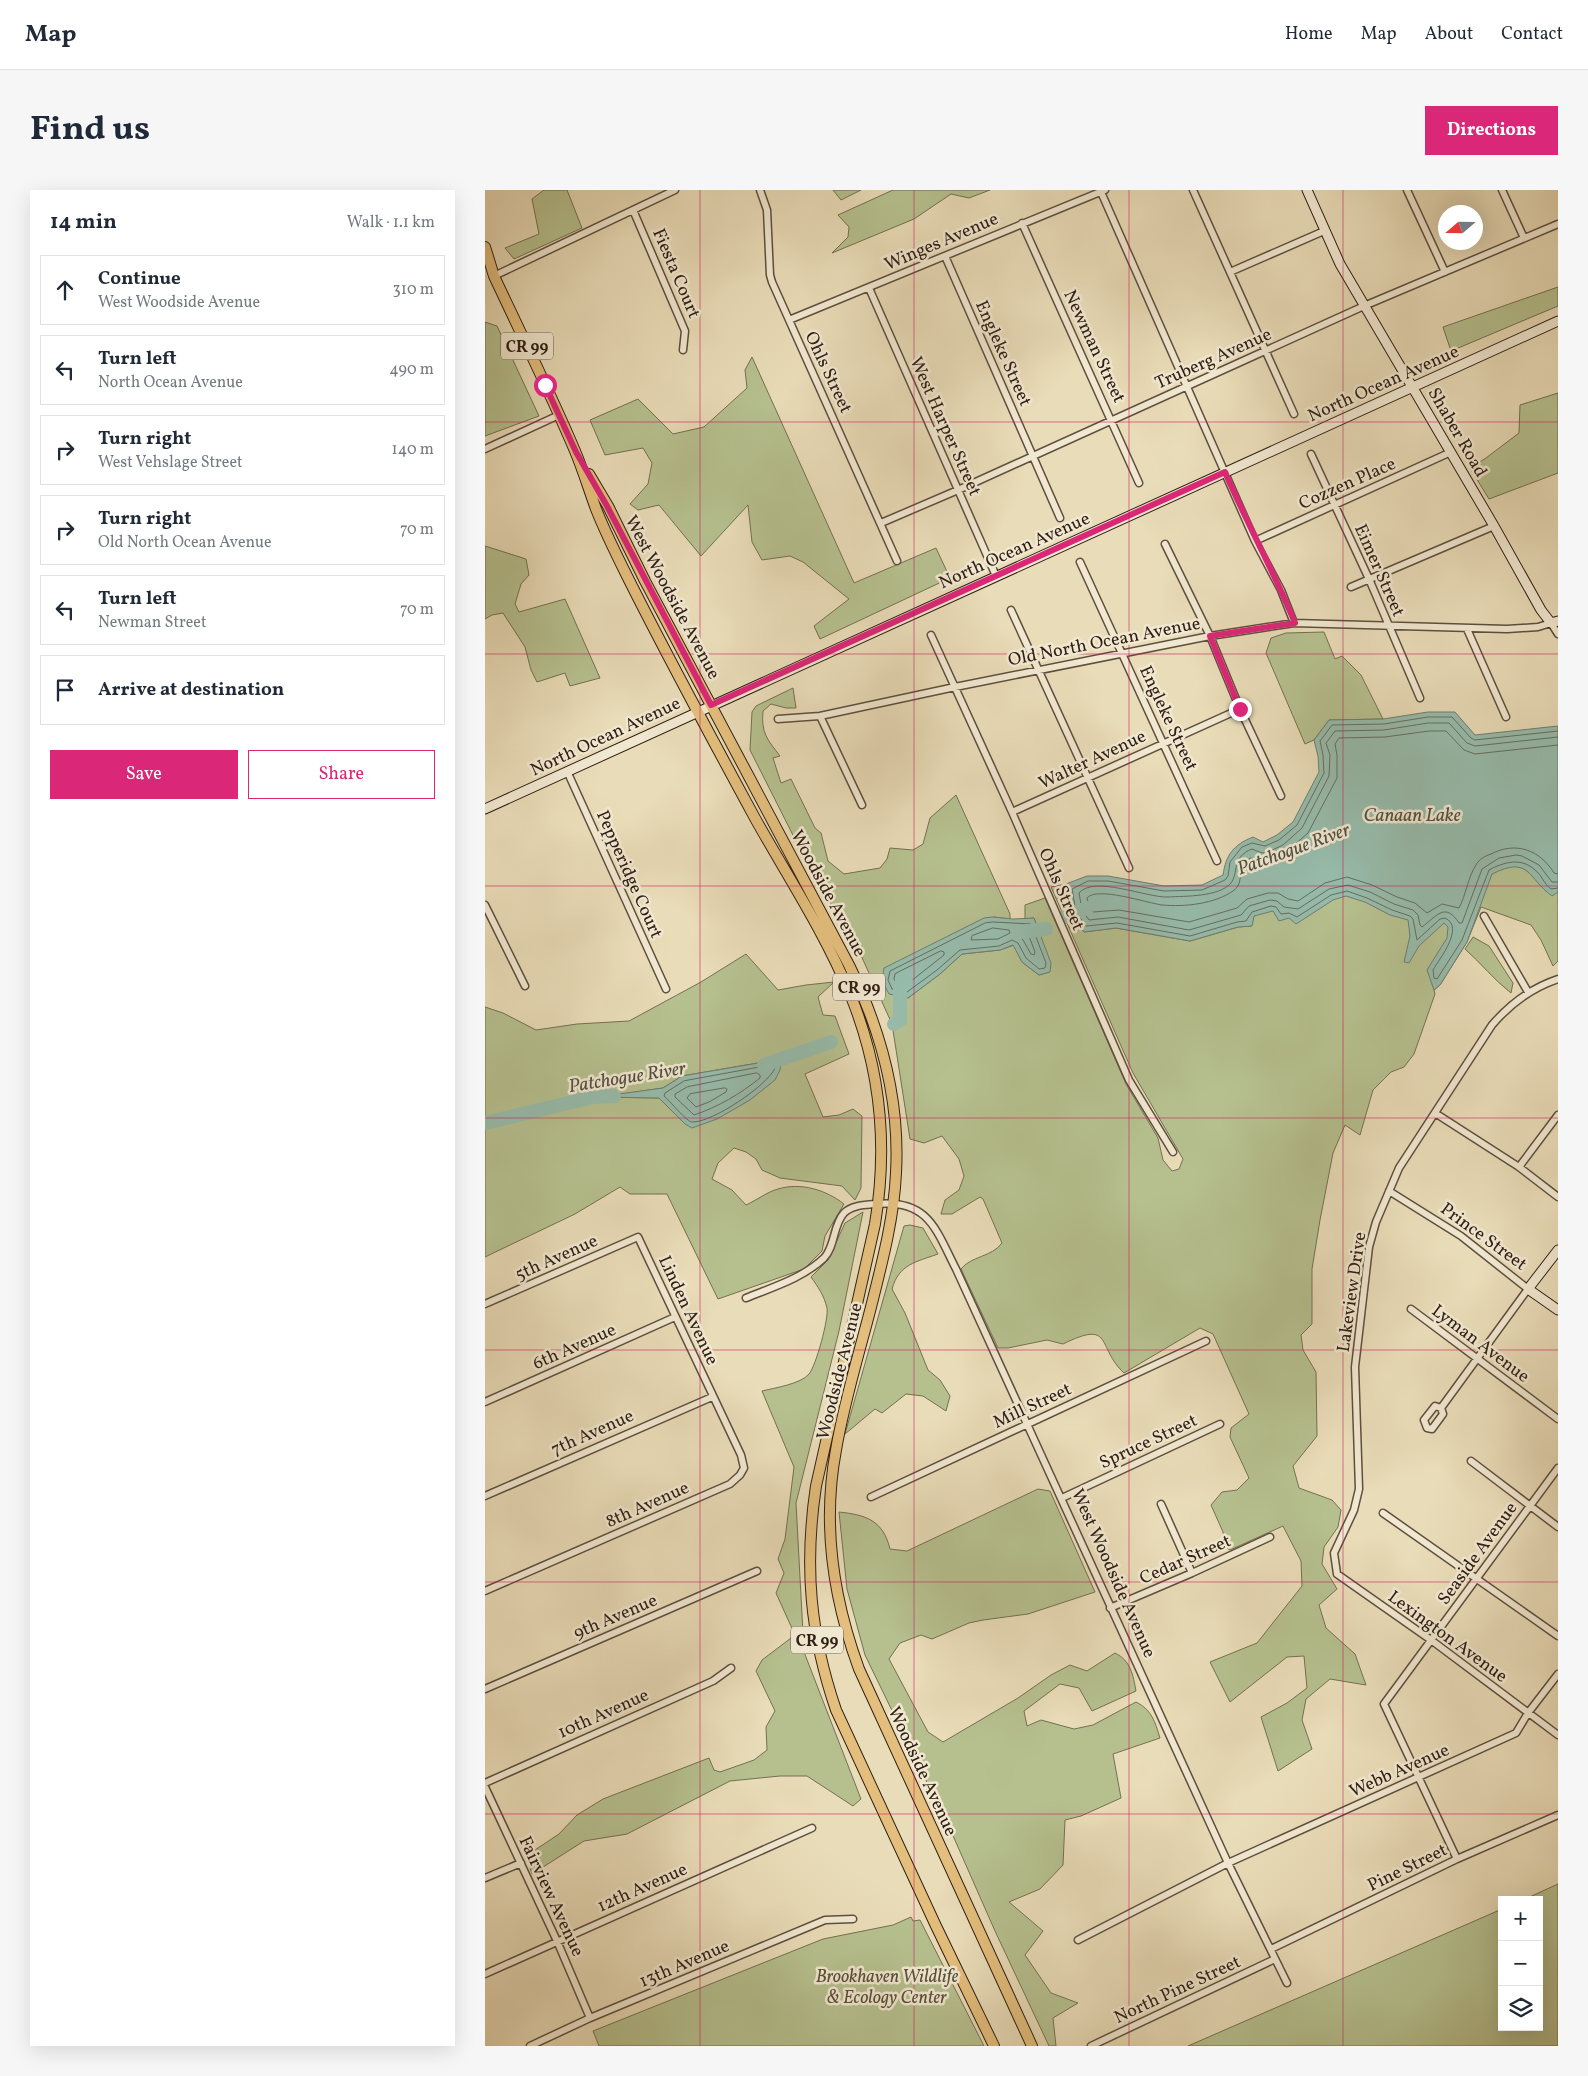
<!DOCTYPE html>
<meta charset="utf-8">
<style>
body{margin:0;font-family:Vollkorn,serif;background:#f6f6f7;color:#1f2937}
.controls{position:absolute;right:15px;bottom:15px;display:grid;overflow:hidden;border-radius:0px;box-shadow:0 5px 20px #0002}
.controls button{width:45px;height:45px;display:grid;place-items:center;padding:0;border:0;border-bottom:1px solid #e0e1e3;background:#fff;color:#1f2937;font:25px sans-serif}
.compass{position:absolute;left:953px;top:15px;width:45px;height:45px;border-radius:50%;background:#fff;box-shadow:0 5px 20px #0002;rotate:250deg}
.stop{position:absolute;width:15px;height:15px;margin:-11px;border:4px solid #db2777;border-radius:50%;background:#fff}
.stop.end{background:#db2777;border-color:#fff;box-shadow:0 1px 5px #0008}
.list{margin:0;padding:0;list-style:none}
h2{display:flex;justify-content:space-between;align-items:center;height:65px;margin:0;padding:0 20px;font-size:21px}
h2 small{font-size:16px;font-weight:400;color:#747a83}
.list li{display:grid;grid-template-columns:32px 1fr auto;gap:15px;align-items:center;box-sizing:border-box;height:70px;margin:0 10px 10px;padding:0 10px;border:1px solid #e0e1e3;border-radius:0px}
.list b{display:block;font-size:19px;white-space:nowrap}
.list p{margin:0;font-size:16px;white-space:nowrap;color:#747a83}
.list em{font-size:16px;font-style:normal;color:#747a83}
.actions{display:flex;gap:10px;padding:15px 20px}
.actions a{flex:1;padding:11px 0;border:1px solid #db2777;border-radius:0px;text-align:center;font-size:18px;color:#db2777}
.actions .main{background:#db2777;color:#fff}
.icon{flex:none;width:28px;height:28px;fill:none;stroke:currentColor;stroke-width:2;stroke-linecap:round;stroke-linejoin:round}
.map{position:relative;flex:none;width:1073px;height:1856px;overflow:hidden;border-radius:0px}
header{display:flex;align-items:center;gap:30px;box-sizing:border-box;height:70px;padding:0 25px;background:#fff;border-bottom:1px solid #e0e1e3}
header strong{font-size:24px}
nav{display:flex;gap:28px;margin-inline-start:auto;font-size:18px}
.intro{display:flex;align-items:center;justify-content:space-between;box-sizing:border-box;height:120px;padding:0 30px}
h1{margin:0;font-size:35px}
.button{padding:12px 22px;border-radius:0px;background:#db2777;color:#fff;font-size:18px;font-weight:700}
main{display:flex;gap:30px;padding:0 30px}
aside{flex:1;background:#fff;border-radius:0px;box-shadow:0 5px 20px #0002}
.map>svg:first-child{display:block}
.green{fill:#b6c08f;stroke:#737052;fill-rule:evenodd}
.water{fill:#97bcac;stroke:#6e7e70}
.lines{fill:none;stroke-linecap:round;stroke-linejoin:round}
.shore{stroke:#646e60;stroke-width:1}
.river{stroke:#97bcac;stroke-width:14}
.street-casing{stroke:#5e4f3e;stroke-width:9}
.secondary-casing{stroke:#302015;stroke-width:11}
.primary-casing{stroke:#302015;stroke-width:12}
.street{stroke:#f1e8d1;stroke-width:6}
.secondary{stroke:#f1e8d1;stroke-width:9}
.primary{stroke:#e4be7c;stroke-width:10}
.route{stroke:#db2777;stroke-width:6}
.grid{fill:none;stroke:#c2185b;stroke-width:1;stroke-opacity:0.55}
.labels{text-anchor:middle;stroke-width:5;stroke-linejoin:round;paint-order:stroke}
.shield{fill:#f1e8d1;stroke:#6a5c4d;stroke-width:1}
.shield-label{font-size:16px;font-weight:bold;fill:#302015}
.street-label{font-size:18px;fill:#302015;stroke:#f1e8d1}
.park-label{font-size:18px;font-style:italic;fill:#58503a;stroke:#f1e8d1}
.water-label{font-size:19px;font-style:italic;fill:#4f4f42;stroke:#f1e8d1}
</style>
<header>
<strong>Map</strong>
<nav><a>Home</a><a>Map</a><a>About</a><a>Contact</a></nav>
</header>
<div class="intro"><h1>Find us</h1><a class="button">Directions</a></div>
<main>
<aside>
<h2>14 min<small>Walk · 1.1 km</small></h2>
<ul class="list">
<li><svg class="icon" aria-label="ahead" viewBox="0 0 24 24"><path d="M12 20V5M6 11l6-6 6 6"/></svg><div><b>Continue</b><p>West Woodside Avenue</p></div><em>310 m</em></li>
<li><svg class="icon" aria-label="left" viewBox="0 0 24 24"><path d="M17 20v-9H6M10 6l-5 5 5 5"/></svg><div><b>Turn left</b><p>North Ocean Avenue</p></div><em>490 m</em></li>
<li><svg class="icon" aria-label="right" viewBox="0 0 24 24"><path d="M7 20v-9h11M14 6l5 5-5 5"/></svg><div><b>Turn right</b><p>West Vehslage Street</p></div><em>140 m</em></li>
<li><svg class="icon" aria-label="right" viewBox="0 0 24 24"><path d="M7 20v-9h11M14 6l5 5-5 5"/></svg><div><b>Turn right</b><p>Old North Ocean Avenue</p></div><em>70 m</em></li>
<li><svg class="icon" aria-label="left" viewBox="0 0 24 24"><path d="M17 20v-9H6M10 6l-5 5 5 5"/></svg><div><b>Turn left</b><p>Newman Street</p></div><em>70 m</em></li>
<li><svg class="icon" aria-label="arrive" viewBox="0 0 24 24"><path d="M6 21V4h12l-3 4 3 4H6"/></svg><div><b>Arrive at destination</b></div></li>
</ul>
<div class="actions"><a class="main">Save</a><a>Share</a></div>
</aside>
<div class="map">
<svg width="1073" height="1856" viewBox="0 0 1073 1856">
<rect width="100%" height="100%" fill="#e9dcb8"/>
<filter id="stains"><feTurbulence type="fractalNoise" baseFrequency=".004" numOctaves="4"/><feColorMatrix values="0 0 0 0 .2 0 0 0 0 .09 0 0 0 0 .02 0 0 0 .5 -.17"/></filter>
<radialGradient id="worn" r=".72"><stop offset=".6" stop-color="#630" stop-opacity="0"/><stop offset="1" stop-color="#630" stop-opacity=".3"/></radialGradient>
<path class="green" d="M59,0H82L97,38L29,69L20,58L54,44L47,9Z
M348,0H376L356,10Z
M408,0H505L484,8L466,4L429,29L347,63L363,47L364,37L353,25Z
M1073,97V116L966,161L958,137Z
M0,132L12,136L54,226L0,246Z
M267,167L369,393L451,358L465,388L335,449L329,436L364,409L318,372L305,366L277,370L267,352L263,315L216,366L174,315L153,320L145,314L163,294L167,273L158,258L120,265L105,230L153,209L188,244L219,237L262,198L260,180Z
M1073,203V283L1004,309L985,278L1001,268L1034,243L1035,215Z
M0,356L41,369L44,385L36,394L30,414L34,422L80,409L115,488L85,496L80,483L52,492L46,480L40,457L18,423L7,425L0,429Z
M839,442L850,469L857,466L876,485L898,529L844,530L829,550L820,554L781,463L786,448L801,443Z
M308,498L311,518H301L286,514L278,521C276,543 282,549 295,566L288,568L296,593L306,589L330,638L336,643L343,671L359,684L395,678L402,669L405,658L428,660L438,654L445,628L471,605L525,724V729L508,727L423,808L455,784L477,764L515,760L529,755L537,772L554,785L564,782L549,728L540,729V715L560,708L641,894L673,948L678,970L687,981L694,979L698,969L648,883L566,697L581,694L586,725L599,742L631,738L705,751L753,737L766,736L769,726L794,708L1073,652V771L1068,776L1056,750L1046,735L996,717L982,752L955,795L949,800L950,804L929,864L919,877L906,882L888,900L875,945L860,935L848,963L835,1030L827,1079V1134L816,1145L818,1160L831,1182L832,1246L808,1276L814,1298L847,1310L856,1320L853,1337L839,1357L837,1374L852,1399L834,1415L841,1438L870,1464L881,1495L845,1489L821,1509L817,1530L827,1559L793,1581L776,1527L802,1513L822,1498L819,1466L802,1467L745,1512L725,1472L772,1453L817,1396L816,1371L798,1336L745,1360L740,1357L738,1342L726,1315L737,1302L752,1300L764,1288L745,1247L746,1238L764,1224L728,1144L715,1138L639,1183C611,1157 629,1129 578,1154L562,1150L523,1158H513L476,1079C486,1066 507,1067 517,1053L498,1009L495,1007L467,1024H456L460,1010L474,1000L479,986L474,969L457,946L439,953L425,949L407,834L360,730L355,729L321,671L265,560L267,522L271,516Z
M988,747L1004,756L1028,793L1026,803C1009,790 996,773 980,759Z
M261,764L293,800L321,795L349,792L333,807L338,825L350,826L364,864L320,884L338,927L354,925L368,919L377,926L376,998L370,1010L357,996L295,988L277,980L271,969L261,962L249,958L233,973L227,989L247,1000L261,1015C272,1010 282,1002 293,999C316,992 341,1000 359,1014L340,1046L337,1061L319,1079L233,1109L182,1004H145L135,997L90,1024L0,1067V817L18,823L51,840L92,834L144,831L216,792ZM296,869L200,934L174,908L117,907L178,898L197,886Z
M378,1022L354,1141L311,1313L319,1462L376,1609L368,1616L322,1586H295L245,1591L142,1644L99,1651L47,1684L41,1666L74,1644L92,1625L118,1609L224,1568L229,1580L235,1582L269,1570L282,1560L281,1537L290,1521L271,1481L277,1470L310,1445L291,1403L299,1383L293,1369L300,1349L309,1277L277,1201C289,1198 316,1194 324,1184C331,1176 344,1128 342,1118C339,1105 333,1097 326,1087L343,1070L360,1033Z
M425,1035L438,1038L453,1064C431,1072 414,1074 407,1099L420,1123L443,1180L455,1190L465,1206L461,1221L438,1206L421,1204L397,1223L390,1219L360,1244L419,1036Z
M553,1299L565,1301L610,1402L543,1424L498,1430L484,1433L447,1449L436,1445L415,1453L404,1469L443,1542L458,1552L533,1508L566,1485L585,1475L602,1481L630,1463C646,1471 648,1485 651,1501L607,1521L594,1498L575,1494L539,1521L542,1536L556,1530L589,1539L608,1535L651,1512C667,1520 670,1532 675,1548L628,1564L636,1608L596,1626L580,1630L578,1675L555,1699L524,1712L558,1741L540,1765L566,1803L593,1813L568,1828L571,1856H564L510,1741L469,1648L380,1465L362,1399L354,1322C381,1325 398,1330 405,1359L422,1361Z
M1073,1694V1856H703L1017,1719V1837H1054V1710H1038Z
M426,1727L428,1731L435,1730L499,1856H114L108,1841L338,1749L408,1735Z"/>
<path class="water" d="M943,522H970L990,545L1073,536V702L1067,706C1042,688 1045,665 1007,684L982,752L955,795L949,800L942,780L962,748L963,737L959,733L934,756L924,773L919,772L925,746L923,730L905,725L880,712L861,706L848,710L811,734L804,728L794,731L788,721L769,726L767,736L753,737L705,751L631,738L599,742L586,725L581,694L602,686H623L679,696L717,695L738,685C741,665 748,655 768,647L778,652L792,645L808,632L834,582L833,566L829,550L844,530L898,529Z
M508,727L528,729L549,728L566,773L565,782L554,785L537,772L528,755L515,760L477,764L455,784L423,808L404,804L397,791L399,778L499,728Z
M297,869L295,880L290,890L265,910L232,929L207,938L200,934L174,908L112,907L178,898L197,886Z"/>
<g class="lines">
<path class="shore" d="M1073,541L990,550L986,548L967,527H943L899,534L847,535L835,551L838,565L839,583L812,635L794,650L780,656L767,653L757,657L745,672L743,686L740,690L717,700L679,701L623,691H603L587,699L591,722L601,736L632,733L705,746L752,732L761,731L767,722L786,716L791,717L796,724L804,723L812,727L846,705L862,701L882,708L907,720L925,726L928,729L932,750L955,729L960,728C980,737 955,768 948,780L949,788L952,789L977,750L1004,680C1019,672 1036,667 1050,680C1057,685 1058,693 1066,699L1073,698
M1073,547L990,556L982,553L964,533H943L899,540L850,541L841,553L845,565L844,586L817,638L798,655L783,662L777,663L767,659C746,667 754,683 746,693C734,707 701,706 683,707C662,708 609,685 594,703L597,720L604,730L633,727L704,740L756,725L764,716L785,710L792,711L799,717L813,719L844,699L863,695L885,702L909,714L928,720L933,725L935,735L937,737C951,727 960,711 974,733H977L997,679L1014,668L1031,665L1037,666L1054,675L1067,692H1073
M1073,555L990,564L979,560L961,541H944L900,547L854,548L850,554L852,565V588L823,643L802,661L786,668L778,670L765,668C763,671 760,674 758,677C754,686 757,695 748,701C729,714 700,717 677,715C662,713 612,696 602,708L604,717L608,722L634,720L704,732L752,718L762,709L783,703H793L803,709L813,711L840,693L862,687L887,695L912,707L930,713L942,723L957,714L974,718C981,705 983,687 991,675C994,669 1000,666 1006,664C1031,651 1055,660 1069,683L1073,684
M508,732L546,734L561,773L560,778L554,779L541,768L533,753L527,750L514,756L475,760L452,780L422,802L407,799L403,790L405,781L500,733Z
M508,738L524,740L525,743L513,749L486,750L487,746Z
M534,740L542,741L550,762L549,765L546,764L538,750L532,744Z
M456,761L459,762V765L421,795L411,794L409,789L410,784Z
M287,875L290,878C283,895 227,933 207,932C202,932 184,910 179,906L180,903L199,891Z
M272,883L275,885V888C255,904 233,917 209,925L190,907V904L202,897Z
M240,898L242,899L241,902L224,912L211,917L202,908L205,904Z"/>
<path class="river" d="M579,727L602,718
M537,742L561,739
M409,834L415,830V795L421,792
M279,875L346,852
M0,933L108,907L129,906"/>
<g class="street-casing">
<path id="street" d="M275,0L282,20L285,85L287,92L412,371
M708,0L809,224
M922,0L960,82
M1017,0L1039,48
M616,2L770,351L796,400L809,433
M148,20L200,141L198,160
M537,33L654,293
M460,66L575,328
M745,82L839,41
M9,86L190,0
M384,98L511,386
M304,130L620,0
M0,259L74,225
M826,264L884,389L935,508
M396,333L473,300L879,116L1073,34
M770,351L966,262
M680,354L725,446L755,519L796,606
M595,372L732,671
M866,397L1009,336
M526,420L644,678
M982,439L1021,527
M446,445L527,622L644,890L688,962
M335,526L377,615
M293,529L335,526L470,497L725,446L809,433L1022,439L1053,437L1066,433L1073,444
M82,581L181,799
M527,622L755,519
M0,715L40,796
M999,726L1043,802
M1073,789C1046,798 1025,814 1007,835L914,978L891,1032L884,1057L870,1177L874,1299L869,1320L849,1363L852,1384L946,1450L1073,1545
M950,923L1034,977L1073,1007
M1034,977L1073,925
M904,1001L976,1046L1043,1099L956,1218L950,1216L939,1230L942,1238L947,1239L958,1224L956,1218
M261,1108C288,1097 318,1088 339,1068C350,1057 348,1035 359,1023C367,1015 380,1015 391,1014C444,1009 451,1040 471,1079L743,1673L802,1793
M0,1114L153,1047L256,1265L259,1278L255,1285L245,1294L0,1401
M926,1119L1073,1229
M0,1212L190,1127
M986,1271L1073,1337
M0,1306L227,1207
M386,1307L721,1151
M577,1308L735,1234
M676,1314L707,1383
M898,1323L1073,1446
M625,1418L707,1383L785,1347
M0,1499L272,1381
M0,1593L228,1491L246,1478
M0,1597L72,1751L105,1828
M972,1669L899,1514L1073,1278
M0,1688L36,1673
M593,1750L743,1673L1031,1543L1043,1523L1073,1484
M786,1759L972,1669L1073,1625
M0,1784L327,1638
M45,1856L105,1828L340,1730L368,1729
M606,1856L790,1769"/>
</g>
<g class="secondary-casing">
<path id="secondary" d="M822,0L855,74L1009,336L1056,420L1066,433L1073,431
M0,619L1073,131
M1073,1060L1043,1099L1073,1120"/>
</g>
<g class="primary-casing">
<path id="primary" d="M0,57L9,86C36,144 65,202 90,261C98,280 104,300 111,319C120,342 131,364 142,386C183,468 227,549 271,630C303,687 340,743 365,804C395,877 403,956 390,1034L331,1296C319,1376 325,1444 351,1520L451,1736L509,1856
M104,284L123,316L160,391L364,775C396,840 415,910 411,983C409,1028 397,1073 386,1117C374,1164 359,1212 351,1260C337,1334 348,1408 374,1479L547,1856"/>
</g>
<use href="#street" class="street"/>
<use href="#secondary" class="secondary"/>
<use href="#primary" class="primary"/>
</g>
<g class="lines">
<path class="route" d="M60,195L91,262L122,316L226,515L740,282C762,333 789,382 810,433L725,446L755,519"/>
</g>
<path class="grid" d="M215,0V1856M429,0V1856M644,0V1856M858,0V1856M0,232H1073M0,464H1073M0,696H1073M0,928H1073M0,1160H1073M0,1392H1073M0,1624H1073"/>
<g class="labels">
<g class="shield">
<rect x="16" y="142.5" width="52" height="27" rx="4"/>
<rect x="348" y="783.5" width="52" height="27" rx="4"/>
<rect x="306" y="1436.5" width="52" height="27" rx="4"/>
</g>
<g class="shield-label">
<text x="42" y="162">CR 99</text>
<text x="374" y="803">CR 99</text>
<text x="332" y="1456">CR 99</text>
</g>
<g class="street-label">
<text transform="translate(456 51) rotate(-23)" y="6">Winges Avenue</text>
<text transform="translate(192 83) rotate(67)" y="6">Fiesta Court</text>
<text transform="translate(610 156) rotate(65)" y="6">Newman Street</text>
<text transform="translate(519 163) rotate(66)" y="6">Engleke Street</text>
<text transform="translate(728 168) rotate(-24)" y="6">Truberg Avenue</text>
<text transform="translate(344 182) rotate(65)" y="6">Ohls Street</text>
<text transform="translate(898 193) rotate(-24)" y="6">North Ocean Avenue</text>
<text transform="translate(461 236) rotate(66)" y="6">West Harper Street</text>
<text transform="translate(973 242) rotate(60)" y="6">Shaber Road</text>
<text transform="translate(862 293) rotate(-24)" y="6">Cozzen Place</text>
<text transform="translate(529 360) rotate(-24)" y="6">North Ocean Avenue</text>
<text transform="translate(895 380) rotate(66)" y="6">Eimer Street</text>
<text transform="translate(188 407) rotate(62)" y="6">West Woodside Avenue</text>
<text transform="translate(619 451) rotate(-11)" y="6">Old North Ocean Avenue</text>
<text transform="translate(684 528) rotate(65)" y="6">Engleke Street</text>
<text transform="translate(120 546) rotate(-25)" y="6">North Ocean Avenue</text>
<text transform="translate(607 569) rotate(-25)" y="6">Walter Avenue</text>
<text transform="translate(145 684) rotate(66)" y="6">Pepperidge Court</text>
<text transform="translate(577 699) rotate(66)" y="6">Ohls Street</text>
<text transform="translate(344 703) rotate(62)" y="6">Woodside Avenue</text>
<text transform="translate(999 1046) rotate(36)" y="6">Prince Street</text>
<text transform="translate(71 1067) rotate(-24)" y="6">5th Avenue</text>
<text transform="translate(866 1102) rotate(-82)" y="6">Lakeview Drive</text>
<text transform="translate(204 1120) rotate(65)" y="6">Linden Avenue</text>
<text transform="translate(996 1153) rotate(37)" y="6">Lyman Avenue</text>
<text transform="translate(89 1156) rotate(-24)" y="6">6th Avenue</text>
<text transform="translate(354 1181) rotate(-76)" y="6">Woodside Avenue</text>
<text transform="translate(547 1215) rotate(-25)" y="6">Mill Street</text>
<text transform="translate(107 1242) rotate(-24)" y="6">7th Avenue</text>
<text transform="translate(663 1251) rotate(-25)" y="6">Spruce Street</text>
<text transform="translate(162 1314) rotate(-24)" y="6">8th Avenue</text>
<text transform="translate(992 1363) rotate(-54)" y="6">Seaside Avenue</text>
<text transform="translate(700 1369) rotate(-24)" y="6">Cedar Street</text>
<text transform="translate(629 1383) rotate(66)" y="6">West Woodside Avenue</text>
<text transform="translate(130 1426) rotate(-23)" y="6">9th Avenue</text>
<text transform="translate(963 1446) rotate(36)" y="6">Lexington Avenue</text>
<text transform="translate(118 1523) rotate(-24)" y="6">10th Avenue</text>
<text transform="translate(914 1580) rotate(-24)" y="6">Webb Avenue</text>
<text transform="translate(438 1581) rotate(65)" y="6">Woodside Avenue</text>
<text transform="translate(922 1677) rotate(-26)" y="6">Pine Street</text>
<text transform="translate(157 1697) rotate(-24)" y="6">12th Avenue</text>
<text transform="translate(67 1706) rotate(65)" y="6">Fairview Avenue</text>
<text transform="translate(199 1773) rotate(-23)" y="6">13th Avenue</text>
<text transform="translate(692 1799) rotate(-25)" y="6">North Pine Street</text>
</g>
<g class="park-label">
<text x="402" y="1792">Brookhaven Wildlife<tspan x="402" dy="21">&amp; Ecology Center</tspan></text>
</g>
<g class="water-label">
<text x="927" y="631">Canaan Lake</text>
<text transform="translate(808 658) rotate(-20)" y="7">Patchogue River</text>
<text transform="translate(142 886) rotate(-9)" y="7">Patchogue River</text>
</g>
</g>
<rect width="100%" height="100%" filter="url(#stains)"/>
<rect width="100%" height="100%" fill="url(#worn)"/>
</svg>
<div class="controls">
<button>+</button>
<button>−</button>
<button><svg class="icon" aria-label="layers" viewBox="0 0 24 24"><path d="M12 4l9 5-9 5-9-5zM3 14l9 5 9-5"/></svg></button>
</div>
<svg class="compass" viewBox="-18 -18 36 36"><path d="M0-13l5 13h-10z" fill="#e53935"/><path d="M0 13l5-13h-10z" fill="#747a83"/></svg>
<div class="stop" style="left:60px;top:195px"></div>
<div class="stop end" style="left:755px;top:519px"></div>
</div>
</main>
